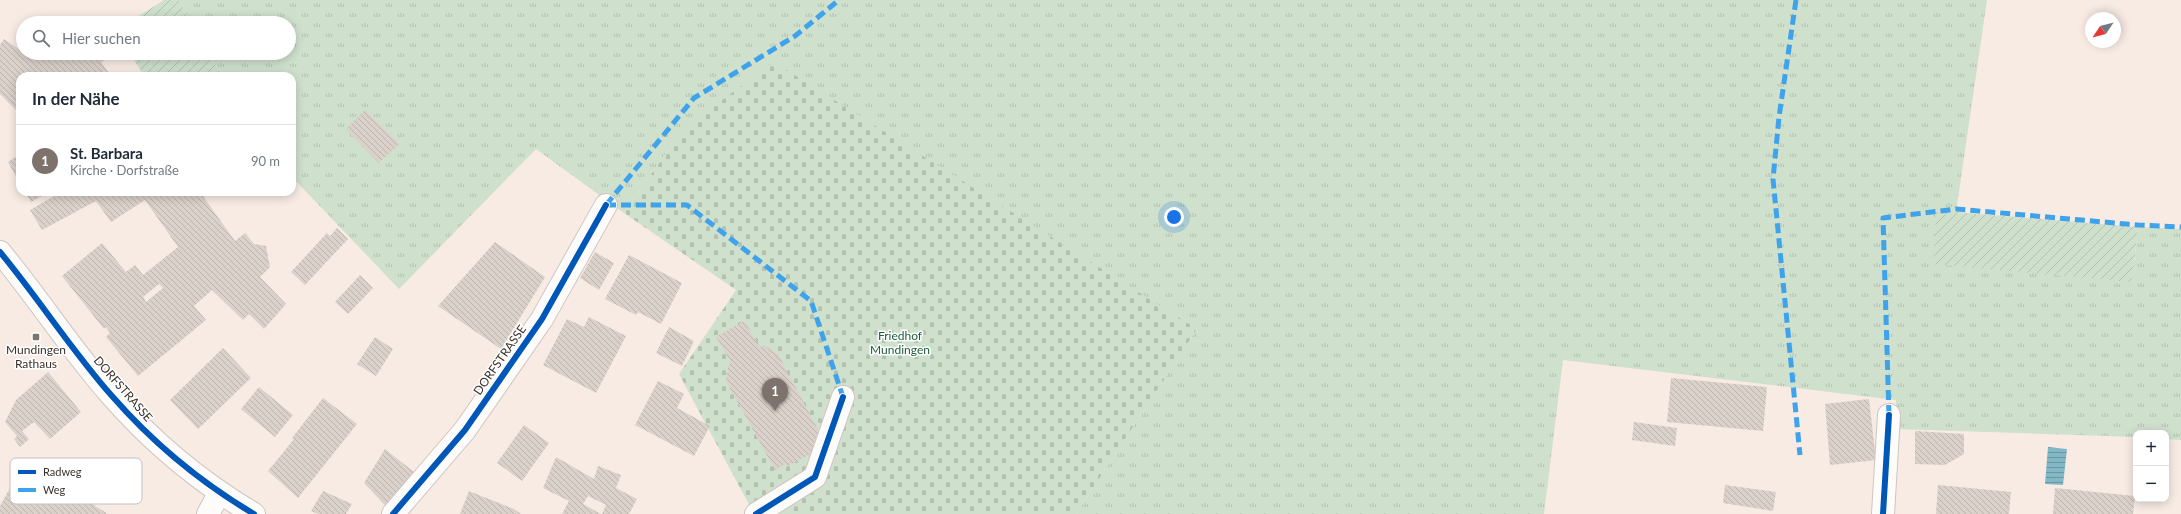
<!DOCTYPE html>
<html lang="de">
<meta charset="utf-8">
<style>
body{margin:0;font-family:Lato,sans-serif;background:#f6f6f7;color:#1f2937}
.controls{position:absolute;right:12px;bottom:12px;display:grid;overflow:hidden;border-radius:8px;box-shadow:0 2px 10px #0003}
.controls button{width:36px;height:36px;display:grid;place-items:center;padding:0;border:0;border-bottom:1px solid #e0e1e3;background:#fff;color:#1f2937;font:20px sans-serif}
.compass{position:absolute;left:2085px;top:12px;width:36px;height:36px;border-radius:50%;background:#fff;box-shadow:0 2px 10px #0003;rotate:235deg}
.you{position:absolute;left:1174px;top:217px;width:14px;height:14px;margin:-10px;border:3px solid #fff;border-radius:50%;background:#1a73e8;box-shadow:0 0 0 6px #1a73e833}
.badge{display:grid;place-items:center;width:26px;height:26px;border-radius:50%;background:#7d726c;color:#fff;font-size:13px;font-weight:700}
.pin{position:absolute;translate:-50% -33px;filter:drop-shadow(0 1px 2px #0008)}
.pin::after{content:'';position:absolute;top:21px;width:14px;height:12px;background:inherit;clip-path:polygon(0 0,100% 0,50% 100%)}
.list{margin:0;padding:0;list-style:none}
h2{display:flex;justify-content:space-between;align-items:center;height:52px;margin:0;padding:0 16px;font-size:17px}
h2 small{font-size:13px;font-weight:400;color:#747a83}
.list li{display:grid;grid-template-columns:26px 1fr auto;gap:12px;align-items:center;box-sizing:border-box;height:72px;padding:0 16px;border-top:1px solid #e0e1e3}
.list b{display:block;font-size:15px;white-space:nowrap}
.list p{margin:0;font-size:13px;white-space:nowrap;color:#747a83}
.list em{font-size:13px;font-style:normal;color:#747a83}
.icon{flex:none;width:22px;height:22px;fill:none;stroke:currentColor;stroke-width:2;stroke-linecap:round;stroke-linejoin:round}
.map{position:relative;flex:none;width:2181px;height:514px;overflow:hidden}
.search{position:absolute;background:#fff;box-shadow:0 2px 10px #0003;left:16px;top:16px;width:280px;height:44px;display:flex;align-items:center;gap:10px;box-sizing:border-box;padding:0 14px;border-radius:22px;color:#747a83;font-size:15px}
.panel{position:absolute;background:#fff;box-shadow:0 2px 10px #0003;left:16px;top:72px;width:280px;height:124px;border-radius:12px}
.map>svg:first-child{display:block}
.grass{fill:url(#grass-tufts)}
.cemetery{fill:url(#cemetery-stones)}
.garden{fill:url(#garden-furrows)}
.water{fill:url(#water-rules)}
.building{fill:url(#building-back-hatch);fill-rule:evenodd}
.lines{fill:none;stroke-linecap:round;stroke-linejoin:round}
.street-casing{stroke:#cfc5bf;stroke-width:24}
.secondary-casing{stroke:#cfc5bf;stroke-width:24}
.street{stroke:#fefcfb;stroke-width:22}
.secondary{stroke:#fefcfb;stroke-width:22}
.quiet{stroke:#3fa3eb;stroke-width:5;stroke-dasharray:10 5;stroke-linecap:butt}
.cycleway-casing{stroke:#fff;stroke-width:8}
.cycleway{stroke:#0057b8;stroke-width:6}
.poi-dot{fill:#7d726c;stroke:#fff;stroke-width:1.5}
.labels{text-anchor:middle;stroke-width:3;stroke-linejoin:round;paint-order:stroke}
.park-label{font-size:12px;fill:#1b5f39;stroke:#fff}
.poi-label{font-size:12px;fill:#3b312b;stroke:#fff}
.street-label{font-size:12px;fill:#3b312b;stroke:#fff}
.key{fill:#fff;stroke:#c4c1bf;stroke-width:1}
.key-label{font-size:11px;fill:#3b312b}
</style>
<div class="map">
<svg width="2181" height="514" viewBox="0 0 2181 514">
<defs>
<pattern id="grass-tufts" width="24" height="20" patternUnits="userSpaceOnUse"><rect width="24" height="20" fill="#cfe0cd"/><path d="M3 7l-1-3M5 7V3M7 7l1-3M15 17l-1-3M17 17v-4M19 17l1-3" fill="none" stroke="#b3c1b0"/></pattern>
<pattern id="cemetery-stones" width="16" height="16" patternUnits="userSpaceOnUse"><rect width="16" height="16" fill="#cfe0cd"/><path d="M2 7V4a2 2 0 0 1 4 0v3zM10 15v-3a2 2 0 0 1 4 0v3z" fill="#b3c1b0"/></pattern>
<pattern id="garden-furrows" width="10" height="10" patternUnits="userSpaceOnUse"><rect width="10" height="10" fill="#cfe0cd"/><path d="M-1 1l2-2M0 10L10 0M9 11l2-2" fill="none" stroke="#b3c1b0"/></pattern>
<pattern id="water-rules" width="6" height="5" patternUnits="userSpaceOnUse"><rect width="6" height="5" fill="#82b8c6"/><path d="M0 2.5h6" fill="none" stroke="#6c96a1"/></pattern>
<pattern id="building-back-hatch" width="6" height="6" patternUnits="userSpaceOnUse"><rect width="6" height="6" fill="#dbd1cb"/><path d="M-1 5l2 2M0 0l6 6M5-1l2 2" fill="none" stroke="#bdb4ae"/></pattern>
</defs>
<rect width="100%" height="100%" fill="#f7ebe4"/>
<path class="grass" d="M179,0H1987L1956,212H1936L2132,282L2138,227L2181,229V440L2166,439V433H2136V437L1895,429L1896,400L1563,360L1544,514H1076L1197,329L684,128L624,213L536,149L399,289L292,177V76H222L209,53H289V23H192Z"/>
<path class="cemetery" d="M774,62L1197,329L1076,514H759L752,510L679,374L736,290L624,213L684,128Z"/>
<path class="garden" d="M164,0H179L192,23H128Z
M130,53H209L222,76H144Z
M1936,212H1956L2138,227L2132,282L1933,264Z"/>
<path class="water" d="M2048,447L2067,449L2063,485L2045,484Z"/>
<path class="building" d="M4,39L35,60L45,53H102L106,59L101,62L111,76H20V114L0,94V45Z
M365,110L399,144L379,163L346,129Z
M20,154V184L8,162Z
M25,192H49L31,202Z
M61,192H200L235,241L245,233L254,244L266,246L270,267L260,277L286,304L264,329L249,314L243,320L212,290L194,306L206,320L138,376L106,337L110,333L106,327L104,329L62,276L102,243L126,272L135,265L143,275L178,247L145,200L111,222L96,201L42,230L30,210ZM159,284L163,288L146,302L143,297Z
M337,228L348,239L305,285L291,272L327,233L330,236Z
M495,242L545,277L501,349L438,306Z
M595,252L614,263L599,290L580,278Z
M629,255L682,283L661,324L638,312L636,315L605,299Z
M360,275L373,288L348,314L335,302Z
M589,317L626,336L596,393L543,365L567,319L584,327Z
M744,321L760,347L763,345L778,354L824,441L813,447L814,452L788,466L785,464L775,470L726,381L728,366L731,362L716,337Z
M669,327L694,341L682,366L656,353Z
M375,337L393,349L376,376L357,364Z
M223,348L251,378L198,429L170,400Z
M48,372L81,412L50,439L34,422L22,431L29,439L20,447L14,439L17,436L5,422L16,400Z
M1671,378L1767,387L1763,431L1667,422Z
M658,381L684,394L677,408L710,426L694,456L635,425Z
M259,387L293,415L275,437L241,409Z
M323,398L357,424L298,498L268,471L294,439L292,438Z
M1869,399L1876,460L1830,465L1825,404Z
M1634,422L1677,428L1675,446L1632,440Z
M524,425L549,443L522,481L497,463Z
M1915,431L1964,434V454L1945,465L1915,464Z
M385,449L414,472L386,506L364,483Z
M556,457L594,479L598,466L621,475L616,488L637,499L629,514H602L606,505L588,496L583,504L601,514H562L569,501L543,488Z
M24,463L55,482L62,470L93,487L84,499L108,514H0V506Z
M1725,485L1776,492L1773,511L1723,503Z
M1938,485L2011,492L2009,514H1936Z
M2055,488L2135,496L2133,514H2053Z
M323,491L352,504L346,514H318L311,511Z
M469,491L514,509L521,514H460Z"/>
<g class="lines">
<g class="street-casing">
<path id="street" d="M208,514L219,494
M393,514L465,430L542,319L606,205
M756,514L815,477L843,397
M1883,514L1889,415"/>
</g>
<g class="secondary-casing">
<path id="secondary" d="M0,252C39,299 72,351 112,396C153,443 200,482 254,514"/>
</g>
<use href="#street" class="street"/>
<use href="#secondary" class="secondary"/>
<path class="quiet" d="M1796,0L1779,117L1773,179L1800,455
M606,205H687L811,301L843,397
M606,205L694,98L795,36L839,0
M1889,415L1883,218L1956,209L2138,225L2181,227"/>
<g class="cycleway-casing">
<path id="cycleway" d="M0,252C39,299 72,351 112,396C153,443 200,482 254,514
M393,514L465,430L542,319L606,205
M756,514L815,477L843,397
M1883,514L1889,415"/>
</g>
<use href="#cycleway" class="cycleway"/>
</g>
<rect class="poi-dot" x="32" y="333" width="8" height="8" rx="2"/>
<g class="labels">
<g class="park-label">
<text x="900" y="340">Friedhof<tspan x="900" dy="14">Mundingen</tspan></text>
</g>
<g class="poi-label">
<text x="36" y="354">Mundingen<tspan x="36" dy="14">Rathaus</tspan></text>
</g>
<g class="street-label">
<text transform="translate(500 360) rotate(-55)" y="4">DORFSTRASSE</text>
<text transform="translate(123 389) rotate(49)" y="4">DORFSTRASSE</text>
</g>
</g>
<rect x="10" y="458" width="132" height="46" rx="6" class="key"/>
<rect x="18" y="470" width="18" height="4" fill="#0057b8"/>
<rect x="18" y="488" width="18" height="4" fill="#3fa3eb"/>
<g class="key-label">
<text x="43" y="476">Radweg</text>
<text x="43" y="494">Weg</text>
</g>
</svg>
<div class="controls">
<button>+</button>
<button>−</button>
</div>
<svg class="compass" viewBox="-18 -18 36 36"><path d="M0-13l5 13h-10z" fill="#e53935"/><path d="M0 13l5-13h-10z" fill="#747a83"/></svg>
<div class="you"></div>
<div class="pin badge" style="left:775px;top:411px">1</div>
<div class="search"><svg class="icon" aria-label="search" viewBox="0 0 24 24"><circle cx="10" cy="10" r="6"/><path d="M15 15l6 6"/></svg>Hier suchen</div>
<section class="panel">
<h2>In der Nähe<small></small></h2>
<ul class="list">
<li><span class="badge">1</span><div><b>St. Barbara</b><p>Kirche · Dorfstraße</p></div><em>90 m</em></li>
</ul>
</section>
</div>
